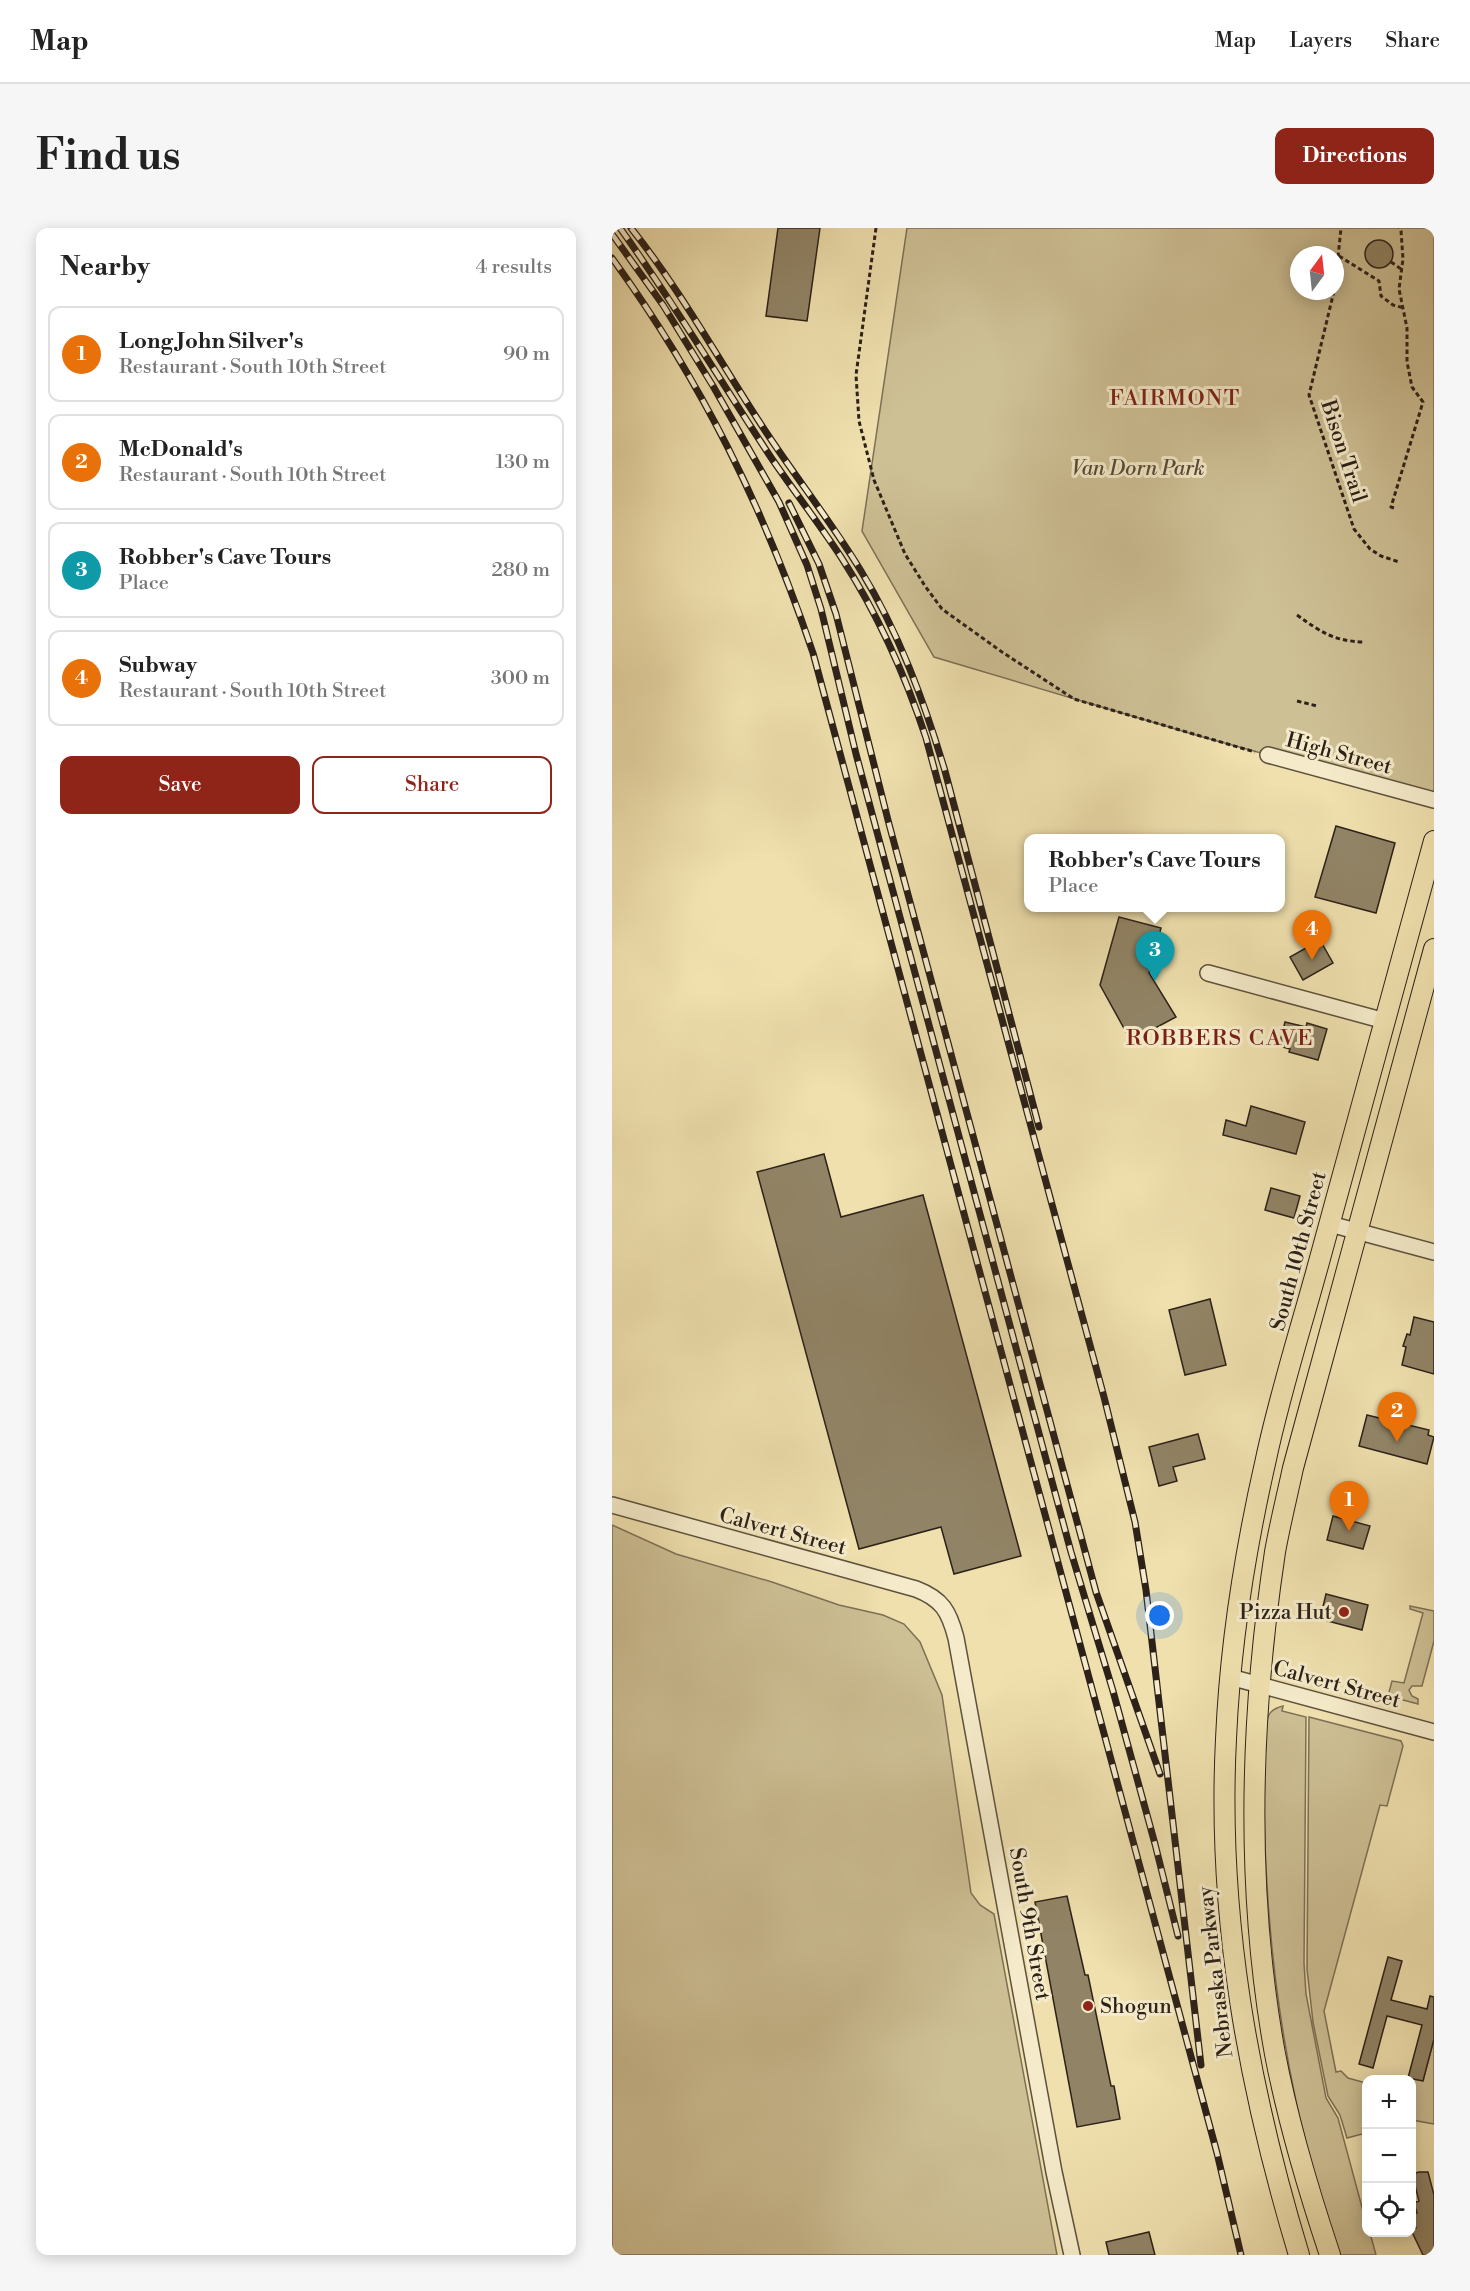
<!DOCTYPE html>
<meta charset="utf-8">
<style>
body{margin:0;font-family:"Libre Bodoni",serif;background:#f6f6f6;color:#222}
.controls{position:absolute;right:18px;bottom:18px;display:grid;overflow:hidden;border-radius:12px;box-shadow:0 3px 15px #0003}
.controls button{width:54px;height:54px;display:grid;place-items:center;padding:0;border:0;border-bottom:2px solid #e0e0e0;background:#fff;color:#222;font:30px sans-serif}
.compass{position:absolute;left:678px;top:18px;width:54px;height:54px;border-radius:50%;background:#fff;box-shadow:0 3px 15px #0003;rotate:15deg}
.you{position:absolute;left:548px;top:1388px;width:21px;height:21px;margin:-15px;border:4px solid #fff;border-radius:50%;background:#1a73e8;box-shadow:0 0 0 9px #1a73e833}
.badge{display:grid;place-items:center;width:39px;height:39px;border-radius:50%;background:#8f2418;color:#fff;font-size:20px;font-weight:700}
.pin{position:absolute;translate:-50% -50px;filter:drop-shadow(0 2px 3px #0008)}
.pin::after{content:'';position:absolute;top:32px;width:21px;height:18px;background:inherit;clip-path:polygon(0 0,100% 0,50% 100%)}
.popup{position:absolute;left:412px;top:606px;width:261px;height:78px;box-sizing:border-box;display:grid;place-content:center;border-radius:12px;background:#fff;filter:drop-shadow(0 2px 4px #0005);font-size:20px;white-space:nowrap;color:#767676}
.popup b{font-size:22px;color:#222}
.popup::after{content:'';position:absolute;left:50%;top:100%;margin-left:-12px;border:12px solid transparent;border-top-color:#fff}
.list{margin:0;padding:0;list-style:none}
h2{display:flex;justify-content:space-between;align-items:center;height:78px;margin:0;padding:0 24px;font-size:26px}
h2 small{font-size:20px;font-weight:400;color:#767676}
.list li{display:grid;grid-template-columns:39px 1fr auto;gap:18px;align-items:center;box-sizing:border-box;height:96px;margin:0 12px 12px;padding:0 12px;border:2px solid #e0e0e0;border-radius:12px}
.list b{display:block;font-size:22px;white-space:nowrap}
.list p{margin:0;font-size:20px;white-space:nowrap;color:#767676}
.list em{font-size:20px;font-style:normal;color:#767676}
.actions{display:flex;gap:12px;padding:18px 24px}
.actions a{flex:1;padding:14px 0;border:2px solid #8f2418;border-radius:12px;text-align:center;font-size:21px;color:#8f2418}
.actions .main{background:#8f2418;color:#fff}
.icon{flex:none;width:33px;height:33px;fill:none;stroke:currentColor;stroke-width:2;stroke-linecap:round;stroke-linejoin:round}
.map{position:relative;flex:none;width:822px;height:2027px;overflow:hidden;border-radius:12px}
header{display:flex;align-items:center;gap:36px;box-sizing:border-box;height:84px;padding:0 30px;background:#fff;border-bottom:2px solid #e0e0e0}
header strong{font-size:28px}
nav{display:flex;gap:33px;margin-inline-start:auto;font-size:21px}
.intro{display:flex;align-items:center;justify-content:space-between;box-sizing:border-box;height:144px;padding:0 36px}
h1{margin:0;font-size:42px}
.button{padding:15px 27px;border-radius:12px;background:#8f2418;color:#fff;font-size:21px;font-weight:700}
main{display:flex;gap:36px;padding:0 36px}
aside{flex:1;background:#fff;border-radius:12px;box-shadow:0 3px 15px #0003}
.map>svg:first-child{display:block}
.green{fill:#cec095;stroke:#7d7057;stroke-width:1.5;fill-rule:evenodd}
.building{fill:#918466;stroke:#2c2119;stroke-width:1.5}
.lines{fill:none;stroke-linecap:round;stroke-linejoin:round}
.minor-casing{stroke:#5d513e;stroke-width:18}
.major-casing{stroke:#2c2119;stroke-width:22}
.path{stroke:#2c2119;stroke-width:3;stroke-dasharray:4.5 3;stroke-linecap:butt}
.minor{stroke:#f5ebca;stroke-width:15}
.major{stroke:#efe0ae;stroke-width:20}
.rail-casing{stroke:#2c2119;stroke-width:7}
.rail{stroke:#f5ebca;stroke-width:4.5;stroke-dasharray:14;stroke-linecap:butt}
.poi-dot{fill:#8f2418;stroke:#f5ebca;stroke-width:2}
.labels{text-anchor:middle;stroke-width:6;stroke-linejoin:round;paint-order:stroke}
.street-label{font-size:21px;fill:#2c2119;stroke:#f5ebca}
.park-label{font-size:21px;font-style:italic;fill:#544938;stroke:#f5ebca}
.poi-label{font-size:21px;fill:#2c2119;stroke:#f5ebca;text-anchor:end}
.neighbourhood-label{font-size:22px;letter-spacing:1.5px;fill:#7a1f14;stroke:#f5ebca}
</style>
<header>
<strong>Map</strong>
<nav><a>Map</a><a>Layers</a><a>Share</a></nav>
</header>
<div class="intro"><h1>Find us</h1><a class="button">Directions</a></div>
<main>
<aside>
<h2>Nearby<small>4 results</small></h2>
<ul class="list">
<li><span class="badge" style="background:#e8710a">1</span><div><b>Long John Silver's</b><p>Restaurant · South 10th Street</p></div><em>90 m</em></li>
<li><span class="badge" style="background:#e8710a">2</span><div><b>McDonald's</b><p>Restaurant · South 10th Street</p></div><em>130 m</em></li>
<li><span class="badge" style="background:#0f9aa8">3</span><div><b>Robber's Cave Tours</b><p>Place</p></div><em>280 m</em></li>
<li><span class="badge" style="background:#e8710a">4</span><div><b>Subway</b><p>Restaurant · South 10th Street</p></div><em>300 m</em></li>
</ul>
<div class="actions"><a class="main">Save</a><a>Share</a></div>
</aside>
<div class="map">
<svg width="822" height="2027" viewBox="0 0 822 2027">
<rect width="100%" height="100%" fill="#efe0ae"/>
<filter id="stains"><feTurbulence type="fractalNoise" baseFrequency=".00333" numOctaves="4"/><feColorMatrix values="0 0 0 0 .2 0 0 0 0 .09 0 0 0 0 .02 0 0 0 .5 -.17"/></filter>
<radialGradient id="worn" r=".72"><stop offset=".6" stop-color="#630" stop-opacity="0"/><stop offset="1" stop-color="#630" stop-opacity=".3"/></radialGradient>
<path class="green" d="M295,0H822V562L820,572L587,508L322,429L250,303ZM687,27H723V63H687Z
M0,1297L64,1326L160,1354L227,1377L271,1387L292,1396L308,1414L330,1467L359,1665L368,1677L382,1686L445,2027H0Z
M798,1378L822,1383V1413L810,1458H800L797,1462L800,1468L806,1471V1476L776,1468L780,1453L792,1455L811,1385L798,1381Z
M671,1478L670,1483L694,1489L692,1735L694,1766L714,1870L726,1890L754,1994V2004L758,2005L764,2027H727C711,1976 695,1925 684,1873C662,1770 652,1666 652,1560C652,1545 649,1494 659,1484C662,1481 667,1479 671,1478Z
M697,1489L789,1513L791,1518L775,1578L768,1577L712,1783L724,1844L729,1843L736,1850L754,1855V1905L735,1910L728,1887L716,1868L701,1794L695,1741Z
M822,1811V1896L800,1892V1855L801,1851L811,1853Z"/>
<path class="building" d="M166,0H208L195,93L154,88Z
M753 26a14 14 0 1 1 28 0a14 14 0 1 1-28 0Z
M724,598L783,615L764,685L703,669Z
M507,689L549,700L537,745L564,789L519,813L488,757Z
M708,712L721,735L691,752L678,729Z
M673,794L694,799L695,795L715,801L706,832L677,824L678,821L667,818Z
M639,878L693,894L684,926L611,907L614,892L634,898Z
M212,926L229,989L311,967L409,1328L342,1346L329,1299L247,1321L145,944Z
M659,960L688,968L682,990L653,982Z
M598,1071L614,1137L573,1147L557,1082Z
M802,1089L822,1094V1146L790,1137L794,1119L791,1118L795,1106L798,1107Z
M755,1187L817,1202L816,1207L822,1209L815,1236L747,1218Z
M586,1206L593,1231L561,1239L565,1253L547,1258L537,1219Z
M721,1288L758,1298L751,1321L715,1312Z
M714,1366L756,1377L750,1402L708,1391Z
M455,1668L473,1747H476L499,1858H502L508,1891L465,1899L423,1674Z
M776,1729L790,1733L779,1772L815,1781L818,1768L822,1769V1811L811,1853L796,1850L810,1797L775,1788L761,1840L747,1836Z
M807,1944H816L822,1967V2027H811L800,2004V2000H804L800,1986L805,1985L802,1975L807,1973L800,1946Z
M537,2004L543,2027H497L494,2014Z"/>
<g class="lines">
<g class="minor-casing">
<path id="minor" d="M656,527L822,572
M596,745L773,793
M718,996L822,1024
M0,1277L304,1361C330,1371 337,1383 344,1410L442,1944L460,2027
M618,1449L822,1504"/>
</g>
<g class="major-casing">
<path id="major" d="M687,2027C636,1858 605,1689 614,1511C618,1417 633,1323 654,1231C668,1165 689,1100 707,1034C745,894 784,754 822,613
M718,2027C696,1961 676,1894 663,1826C633,1660 638,1490 663,1324C668,1296 675,1268 681,1240L822,721"/>
</g>
<path class="path" d="M264,0L244,147L247,193L262,252L293,326L313,358L330,381L390,424L462,471L643,524
M727,28L767,53L769,68L781,77L792,80
M779,34L789,41
M723,59L729,0
M722,63L697,167L742,301L758,321L769,328L787,334
M782,280L779,279L811,174L800,159L795,134V100L787,61L791,31L789,3L787,0
M685,387C709,404 721,413 752,414
M685,473L705,478"/>
<use href="#minor" class="minor"/>
<use href="#major" class="major"/>
<g class="rail-casing">
<path id="rail" d="M8,0C61,74 108,152 158,228C181,262 206,294 229,329C265,385 293,446 314,510L492,1169L523,1294L534,1362L589,1837
M19,0C70,64 109,136 154,204C185,251 220,295 249,343C287,405 312,473 333,543L427,899
M0,6L51,77L101,158L167,274L195,337L209,381L244,526L459,1324L501,1463L543,1616L566,1708
M0,30C90,154 152,280 201,425L605,1925L629,2027
M177,275L207,336L224,386L277,596L484,1364L548,1546"/>
</g>
<use href="#rail" class="rail"/>
</g>
<g class="poi-dot">
<circle cx="732" cy="1384" r="6"/>
<circle cx="476" cy="1778" r="6"/>
</g>
<g class="labels">
<g class="street-label">
<text transform="translate(732 223) rotate(72)" y="7">Bison Trail</text>
<text transform="translate(727 525) rotate(15)" y="7">High Street</text>
<text transform="translate(686 1023) rotate(-75)" y="7">South 10th Street</text>
<text transform="translate(171 1303) rotate(15)" y="7">Calvert Street</text>
<text transform="translate(725 1456) rotate(15)" y="7">Calvert Street</text>
<text transform="translate(418 1696) rotate(80)" y="7">South 9th Street</text>
<text transform="translate(603 1744) rotate(-97)" y="7">Nebraska Parkway</text>
</g>
<g class="park-label">
<text x="526" y="247">Van Dorn Park</text>
</g>
<g class="poi-label">
<text x="720" y="1391">Pizza Hut</text>
<text x="488" y="1785" text-anchor="start">Shogun</text>
</g>
<g class="neighbourhood-label">
<text x="563" y="177">FAIRMONT</text>
<text x="608" y="817">ROBBERS CAVE</text>
</g>
</g>
<rect width="100%" height="100%" filter="url(#stains)"/>
<rect width="100%" height="100%" fill="url(#worn)"/>
</svg>
<div class="controls">
<button>+</button>
<button>−</button>
<button><svg class="icon" aria-label="locate" viewBox="0 0 24 24"><circle cx="12" cy="12" r="6"/><path d="M12 2v4M12 18v4M2 12h4M18 12h4"/></svg></button>
</div>
<svg class="compass" viewBox="-18 -18 36 36"><path d="M0-13l5 13h-10z" fill="#e53935"/><path d="M0 13l5-13h-10z" fill="#767676"/></svg>
<div class="you"></div>
<div class="pin badge" style="left:737px;top:1303px;background:#e8710a">1</div>
<div class="pin badge" style="left:785px;top:1214px;background:#e8710a">2</div>
<div class="pin badge" style="left:543px;top:753px;background:#0f9aa8">3</div>
<div class="popup"><b>Robber's Cave Tours</b>Place</div>
<div class="pin badge" style="left:700px;top:732px;background:#e8710a">4</div>
</div>
</main>
